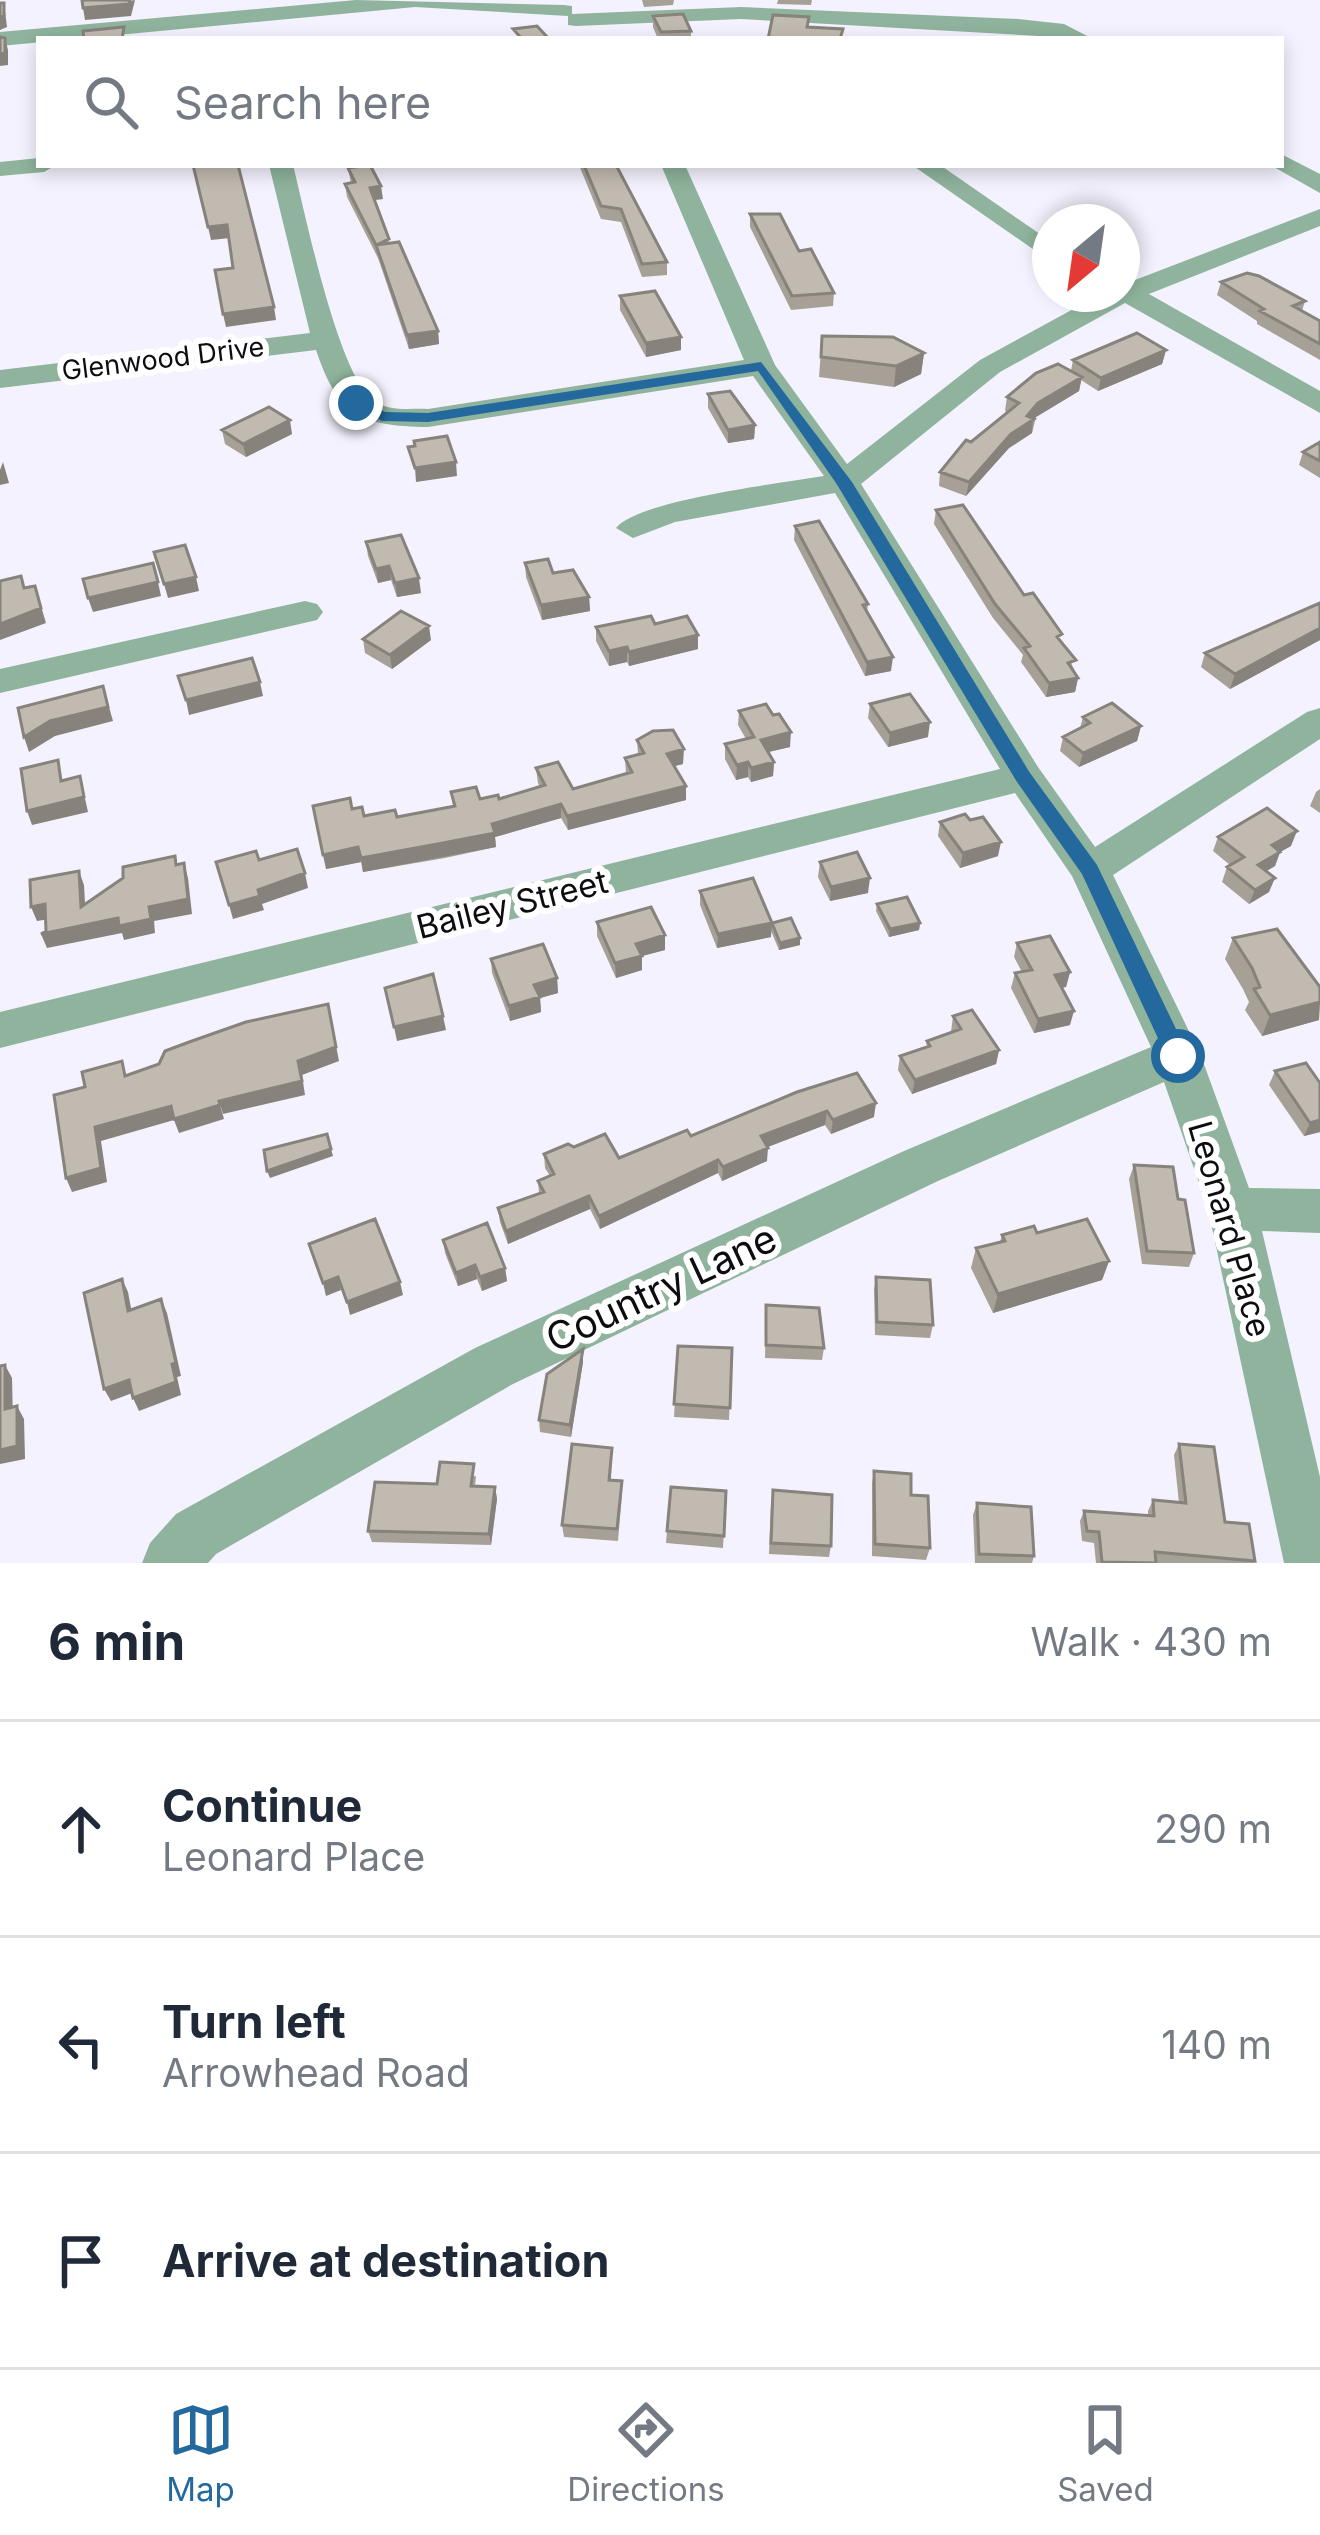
<!DOCTYPE html>
<meta charset="utf-8">
<style>
body{margin:0;font-family:Inter,sans-serif;background:#f2f2f3;color:#1f2937}
.compass{position:absolute;left:1032px;top:204px;width:108px;height:108px;border-radius:50%;background:#fff;box-shadow:0 6px 18px #0003;rotate:209deg}
.stop{position:absolute;width:36px;height:36px;margin:-27px;border:9px solid #24699e;border-radius:50%;background:#fff}
.stop.end{background:#24699e;border-color:#fff;box-shadow:0 3px 12px #0008}
.list{margin:0;padding:0;list-style:none}
h2{display:flex;justify-content:space-between;align-items:center;height:156px;margin:0;padding:0 48px;font-size:51px}
h2 small{font-size:39px;font-weight:400;color:#747a83}
.list li{display:grid;grid-template-columns:78px 1fr auto;gap:36px;align-items:center;box-sizing:border-box;height:216px;padding:0 48px;border-top:3px solid #e0e1e3}
.list b{display:block;font-size:45px;white-space:nowrap}
.list p{margin:0;font-size:39px;white-space:nowrap;color:#747a83}
.list em{font-size:39px;font-style:normal;color:#747a83}
.icon{flex:none;width:66px;height:66px;fill:none;stroke:currentColor;stroke-width:2;stroke-linecap:round;stroke-linejoin:round}
.map{position:relative;flex:none;width:1320px;height:1563px;overflow:hidden}
.search{position:absolute;background:#fff;box-shadow:0 6px 18px #0003;left:36px;right:36px;top:36px;height:132px;display:flex;align-items:center;gap:30px;box-sizing:border-box;padding:0 42px;border-radius:0px;color:#747a83;font-size:45px}
.sheet{height:804px;background:#fff}
nav{display:flex;justify-content:space-around;align-items:center;box-sizing:border-box;height:168px;border-top:3px solid #e0e1e3;background:#fff;font-size:33px;color:#747a83}
nav a{display:grid;justify-items:center;gap:6px}
nav .on{color:#24699e}
.map>svg:first-child{display:block}
.lines{fill:none;stroke-linecap:round;stroke-linejoin:round}
.minor{fill:#8fb39c;fill-rule:evenodd}
.wall{fill:#a6a097}
.shaded-wall{fill:#87827b}
.building{fill:#c1bab0;stroke:#87827b;stroke-width:3}
.route{fill:#24699e}
.labels{text-anchor:middle;stroke-width:12;stroke-linejoin:round;paint-order:stroke}
.far-street-label{font-size:27px;fill:#0d0c10;stroke:#fff}
.street-label{font-size:33px;fill:#0d0c10;stroke:#fff}
.near-street-label{font-size:39px;fill:#0d0c10;stroke:#fff}
</style>
<div class="map">
<svg width="1320" height="1563" viewBox="0 0 1320 1563">
<rect width="100%" height="100%" fill="#f3f2fe"/>
<g class="lines">
<path class="minor" d="M356,0L564,5L572,6V14L741,7L1018,19L1064,24L1093,39L741,19L576,26L568,25V16L415,7L0,46V32Z
M1281,154L1320,174V193L1272,166L1281,165Z
M39,158V165H56L44,172L0,176V162Z
M269,165H293C305,212 338,376 374,401C389,412 410,408 428,409L744,360L661,165H685L775,365L847,464L980,360L1101,294H1122V285L1320,209V226L1149,294L1320,391V413L1125,303L1000,372L861,484L1038,767L1095,847L1307,712L1320,708V739L1113,875L1201,1056L1249,1188L1320,1189V1233L1262,1231L1320,1477V1563H1284L1208,1209L1164,1082L938,1181L513,1384L216,1554L208,1563H142L150,1543L176,1514L475,1348L904,1151L1151,1047L1072,876L1015,793L0,1048V1012L1000,769L835,493L675,522L633,538L616,528C638,500 783,483 824,476L753,376L428,427C361,426 338,416 316,350L0,388V370L310,333Z
M912,165H940L1050,241V261Z
M305,601L317,604L323,612L317,620L0,693V669Z"/>
</g>
<path class="wall" d="M642,0H674L673,5L644,7Z
M778,0H812L811,5L777,4Z
M653,16L691,31V39H658L653,27Z
M579,165H616L667,262V275L642,277L621,222L601,219Z
M348,168L383,199L375,200L389,243L438,331L439,344L409,349L378,258L347,197L345,184L351,183Z
M750,214L799,251L834,293L833,306L791,310L750,227Z
M1221,282L1305,301L1302,311L1320,321V360L1257,324V321L1217,295Z
M620,296L681,350L646,357L620,310Z
M822,336L924,353L921,374L894,387L819,377Z
M1166,350L1162,364L1098,391L1081,380L1079,391L1036,417L1032,433L1009,448L966,496L939,486L940,472L971,442L1007,412L1005,411L1007,397L1071,371L1073,360Z
M708,394L755,425L754,439L728,443L708,408Z
M222,430L292,434L246,457L225,444Z
M1320,442V478L1299,465L1303,452Z
M936,510L1024,595L1061,641L1078,678L1075,692L1046,697L1021,662L1023,655L993,618L934,524Z
M795,526L868,604L867,612L891,671L865,676L794,540Z
M366,542L421,593L397,597L391,580L378,583L368,556Z
M525,563L553,573L589,597L590,611L542,620L526,577Z
M1320,603V640L1230,689L1201,667L1205,653Z
M655,624L698,649L629,666L627,662L609,666L596,641V627Z
M363,639L431,640L392,669L365,653Z
M870,704L928,737L888,747L868,718Z
M739,711L773,715L790,747L768,752L774,762L773,776L751,782L748,777L736,780L725,759V744L746,739L738,725Z
M1083,717L1141,726L1137,741L1079,767L1060,751L1063,737L1080,728Z
M637,740L683,764L674,766L686,786V800L568,830L561,818L495,837L496,847L445,858L363,872L361,862L326,869L352,809L364,816L397,817L453,806L451,792L480,799H499L540,787L538,783L536,768L573,789L626,774L625,758L638,754Z
M1320,789V813L1310,806L1316,792Z
M970,820L998,856L960,868L938,836L940,822Z
M1218,837L1291,846L1280,852L1275,866L1266,871L1269,892L1249,904L1222,882L1227,867L1230,865L1213,851Z
M820,862L868,893L830,901L818,877Z
M700,891L772,922L800,938V945L779,950L771,931V937L717,948L700,905Z
M877,904L920,923L919,930L889,937L876,911Z
M597,922L665,950L642,956V970L616,978L597,936Z
M1233,938L1320,987L1319,1020L1262,1036L1245,1010L1249,1002L1243,989L1225,959Z
M1017,943L1070,972L1066,987L1061,988L1070,1025L1034,1033L1011,988L1015,973L1022,972L1014,957Z
M491,959L557,978L558,993L540,998L541,1012L510,1021L492,973Z
M953,1016L999,1050L996,1064L912,1094L898,1070L900,1056L926,1047L927,1041L951,1032Z
M1275,1071L1320,1083V1132L1304,1136L1269,1085Z
M797,1092L874,1117L831,1134L825,1125L767,1147V1161L722,1181L718,1173L600,1229L590,1209L508,1244L500,1222L498,1208L539,1193L538,1181L550,1176L545,1168L544,1154L574,1147L619,1158L691,1136Z
M1134,1165L1194,1253L1189,1267L1142,1264L1129,1179Z
M1037,1233L1109,1261L1102,1280L993,1313L971,1268L976,1248L1000,1242L1002,1235Z
M443,1240L505,1268L507,1281L482,1291L477,1279L458,1286L445,1253Z
M876,1277L933,1325L930,1338L875,1335L874,1290Z
M766,1305L824,1348L822,1360L765,1358Z
M678,1346L732,1348L729,1420L674,1417Z
M583,1349V1362L571,1437L540,1432L539,1420Z
M1179,1444L1225,1522L1255,1561L1254,1563H1096L1094,1543L1082,1541L1080,1521L1084,1511L1148,1515V1511L1153,1500L1179,1503L1174,1455Z
M612,1448L611,1480L622,1493L618,1541L564,1537L562,1525Z
M874,1471L911,1495L930,1548L926,1560L872,1556V1483Z
M476,1476L475,1486L495,1487L497,1499L491,1545L372,1542L368,1531L437,1484Z
M726,1491L723,1548L666,1543L667,1531Z
M771,1502L831,1546L829,1557L769,1554Z
M977,1503L1034,1556L1032,1563H975L973,1515Z"/>
<path class="shaded-wall" d="M135,0L131,16L85,20L83,8Z
M4,3L7,27L0,30V17Z
M5,38L8,50V65L0,66V54Z
M381,186L383,199L372,200L370,188Z
M227,225L230,238L211,240L208,227Z
M274,307L276,320L226,327L223,314Z
M438,331L439,344L409,349L407,335Z
M681,337V350L646,357V343Z
M1166,350L1162,364L1098,391L1101,378Z
M924,353L921,374L894,387L896,366Z
M1082,377L1079,391L1036,417L1033,420L1032,433L1009,448L966,496L969,482L1038,403Z
M290,420L292,434L246,457L243,444Z
M755,425L754,439L728,443V430Z
M3,462L9,483L0,485V470Z
M456,462L457,476L416,482L415,468Z
M389,566L391,580L378,583L376,569Z
M196,577L199,591L168,598L164,584Z
M419,578L421,593L397,597L395,583Z
M158,582L161,596L93,612L88,598Z
M35,586L46,623L0,640V624Z
M589,597L590,611L542,620L541,605Z
M429,626L431,640L392,669L390,655Z
M1320,628V640L1230,689L1235,674Z
M698,635V649L629,666V652Z
M627,647V662L609,666V651Z
M893,657L891,671L865,676L867,662Z
M1078,678L1075,692L1046,697L1049,683Z
M260,682L263,696L189,715L186,700Z
M103,686L113,721L55,736L29,752L24,737Z
M930,722L928,737L888,747L890,733Z
M1141,726L1137,741L1079,767L1083,753Z
M791,732L790,747L760,754L761,740Z
M684,749L683,764L667,768V754Z
M748,762V777L736,780L737,765Z
M774,762L773,776L751,782V768Z
M80,776L88,812L32,825L27,811Z
M686,786V800L568,830L567,816Z
M561,804V818L495,837L496,847L363,872L361,858Z
M1297,831L1291,846L1280,852L1275,866L1253,879L1258,865L1272,845Z
M1001,842L998,856L960,868L963,853Z
M358,847L361,862L326,869L323,855Z
M184,863L188,878L192,914L154,921L155,933L124,940L122,933L47,948L41,934Z
M79,871L84,885L86,921L81,907Z
M305,873L308,888L262,904L264,910L233,919L229,905L258,890Z
M870,878L868,893L830,901L831,887Z
M1275,878L1269,892L1249,904L1255,890Z
M45,904L50,919L37,921L31,907Z
M772,923L771,937L717,948L718,934Z
M920,923L919,930L889,937L890,929Z
M665,935V950L642,956V970L616,978L615,963L636,944Z
M800,938V945L779,950L780,943Z
M1070,972L1066,987L1051,989L1055,975Z
M557,978L558,993L540,998L541,1012L510,1021L509,1006L534,985Z
M1320,1002L1319,1020L1262,1036L1270,1015Z
M328,1004L339,1061L302,1075L305,1095L223,1114L219,1101L298,1061Z
M1074,1011L1070,1025L1034,1033L1038,1019Z
M443,1016L446,1030L397,1041L394,1027Z
M999,1050L996,1064L912,1094L915,1080Z
M876,1103L874,1117L831,1134L833,1120Z
M220,1105L224,1119L179,1133L174,1120L101,1141L107,1182L72,1192L66,1178L95,1127L171,1106Z
M827,1111L825,1125L760,1150L761,1136Z
M1320,1120V1132L1304,1136L1310,1123Z
M768,1148L767,1161L722,1181L723,1167Z
M331,1149L333,1156L270,1178L267,1171Z
M718,1160V1173L600,1229L599,1216Z
M589,1196L590,1209L508,1244L506,1231Z
M1109,1261L1102,1280L993,1313L998,1294Z
M475,1265L477,1279L458,1286L456,1273Z
M505,1268L507,1281L482,1291L480,1277Z
M338,1277L341,1290L326,1296L323,1283Z
M122,1279L128,1292L134,1324L128,1311Z
M400,1282L403,1295L350,1315L347,1302Z
M161,1299L167,1313L181,1376L177,1377L181,1395L139,1411L133,1398Z
M583,1349V1362L571,1437L570,1425Z
M5,1365L12,1378L13,1422L5,1409Z
M129,1380L135,1392L111,1401L104,1389Z
M17,1406L24,1419L25,1459L0,1464V1450Z
M495,1487L497,1499L491,1545L489,1534Z"/>
<path class="building" d="M82,0H130L129,4L83,8Z
M0,3H4V15L0,17Z
M683,14L691,31L661,32L653,16Z
M773,15L809,17L807,27L843,29L840,39H768Z
M537,26L549,39H522L513,29Z
M124,27L122,39H84L83,31Z
M0,37L5,38V53L0,54Z
M193,165H238L274,307L223,314L215,270L233,268L227,225L208,227Z
M370,165L381,186L370,188L389,239L376,245L399,242L438,331L407,335L376,245L345,184L355,182L348,168Z
M584,165H616L667,262L642,264L621,209L601,206Z
M750,214H780L799,251L811,249L834,293L792,296Z
M1247,273L1259,276L1305,301L1293,306L1320,321V344L1260,311L1264,309L1221,282Z
M655,291L681,337L646,343L620,296Z
M1137,333L1166,350L1101,378L1073,360Z
M822,336L893,337L924,353L896,366L821,357Z
M1058,364L1082,377L1038,403L1027,416L1034,419L1011,434L969,482L940,472L966,440L971,442L1019,403L1007,397L1036,373Z
M730,391L755,425L728,430L708,394Z
M269,407L290,420L243,444L222,430Z
M447,436L456,462L415,468L408,447L415,446L414,441Z
M1320,442V461L1303,452Z
M963,505L1024,595L1033,593L1062,634L1057,637L1076,660L1068,663L1078,678L1049,683L1024,648L1030,646L995,604L936,510Z
M819,521L868,604L863,605L893,657L867,662L795,526Z
M401,535L419,578L395,583L389,566L376,569L366,542Z
M185,545L196,577L164,584L154,552Z
M548,559L553,573L573,570L589,597L541,605L525,563Z
M153,563L158,582L88,598L83,579Z
M21,576L24,588L35,586L41,608L0,624V581Z
M1320,603V628L1235,674L1205,653Z
M401,611L429,626L390,655L363,639Z
M651,616L655,624L687,616L698,635L629,652L627,647L609,651L596,627Z
M252,658L260,682L186,700L178,676Z
M103,686L108,707L50,721L24,737L18,708Z
M910,694L930,722L890,733L870,704Z
M1112,703L1141,726L1083,753L1063,737L1090,723L1083,717Z
M766,704L773,715L779,714L791,732L761,740L774,762L751,768L748,762L737,765L725,744L754,737L739,711Z
M673,730L684,749L667,754L686,786L567,816L561,804L492,824L495,833L443,843L361,858L358,847L323,855L313,806L350,798L352,809L362,807L364,816L395,810L397,817L455,806L451,792L476,787L480,799L498,795L499,799L545,785L536,768L558,762L573,789L632,772L625,758L644,753L637,740L653,731Z
M58,760L61,781L80,776L84,797L27,811L21,769Z
M1267,808L1297,831L1272,845L1280,852L1258,865L1275,878L1255,890L1227,867L1244,857L1218,837Z
M965,814L970,820L983,817L1001,842L963,853L940,822Z
M297,849L305,873L258,890L260,896L229,905L216,862L256,851L259,860Z
M857,852L870,878L831,887L820,862Z
M175,856L176,865L184,863L188,899L149,907L151,919L119,926L118,918L41,934L46,931L45,904L31,907L30,880L79,871L81,907L123,878V867Z
M753,878L772,923L718,934L700,891Z
M907,897L920,923L890,929L877,904Z
M651,907L665,935L636,944L642,956L615,963L597,922Z
M791,918L800,938L780,943L772,923Z
M1277,929L1320,987V1002L1270,1015L1254,989L1260,987L1252,968L1233,938Z
M1050,936L1070,972L1055,975L1074,1011L1038,1019L1015,973L1032,970L1017,943Z
M543,944L557,978L534,985L540,997L509,1006L491,959Z
M433,974L443,1016L394,1027L385,988Z
M328,1004L336,1047L298,1061L302,1081L219,1101L220,1105L174,1119L171,1106L95,1127L101,1168L66,1178L54,1095L85,1087L82,1072L122,1061L125,1076L159,1064L165,1051L192,1041L246,1022Z
M972,1010L999,1050L915,1080L900,1056L930,1046L927,1041L961,1029L953,1016Z
M1306,1063L1320,1083V1120L1310,1123L1275,1071Z
M857,1073L876,1103L833,1120L827,1111L761,1136L768,1148L723,1167L718,1160L599,1216L589,1196L506,1231L498,1208L544,1192L538,1181L554,1174L544,1154L568,1144L574,1147L605,1134L619,1158L687,1130L691,1136L797,1092Z
M327,1134L331,1149L267,1171L264,1150Z
M1134,1165L1173,1167L1178,1199L1185,1200L1194,1253L1147,1251Z
M375,1219L400,1282L347,1302L338,1277L323,1283L309,1244Z
M1087,1219L1109,1261L998,1294L976,1248L1005,1241L1002,1235L1034,1226L1037,1233Z
M487,1223L505,1268L480,1277L475,1265L456,1273L443,1240Z
M876,1277L930,1280L933,1325L877,1322Z
M122,1279L128,1311L161,1299L176,1363L172,1364L176,1382L133,1398L129,1380L104,1389L84,1293Z
M766,1305L819,1308L824,1348L766,1345Z
M678,1346L732,1348L730,1408L674,1404Z
M583,1349L570,1425L539,1420L547,1374Z
M5,1365V1409L17,1406V1446L0,1450V1366Z
M572,1444L612,1448L609,1480L622,1481L617,1529L562,1525Z
M1179,1444L1214,1447L1225,1522L1249,1524L1255,1561L1155,1552L1156,1563L1102,1562L1099,1532L1087,1531L1084,1511L1154,1516L1153,1500L1186,1503Z
M440,1462L474,1464L471,1486L495,1487L489,1534L368,1531L375,1482L437,1484Z
M874,1471L911,1474V1495L928,1496L930,1548L875,1544Z
M671,1487L726,1491L724,1536L667,1531Z
M773,1490L832,1495L831,1546L771,1543Z
M977,1503L1031,1507L1034,1556L979,1554Z"/>
<path class="route" d="M761,362L852,482L1030,773L1097,865L1189,1056L1186,1062H1169L1082,874L1017,782L836,483L758,371L428,422L382,421L349,403L356,398L385,412L428,413Z"/>
<g class="labels">
<g class="far-street-label">
<text transform="translate(163 359) rotate(-7)" y="9">Glenwood Drive</text>
</g>
<g class="street-label">
<text transform="translate(512 904) rotate(-14)" y="12">Bailey Street</text>
<text transform="translate(1230 1229) rotate(74)" y="12">Leonard Place</text>
</g>
<g class="near-street-label">
<text transform="translate(661 1288) rotate(-25)" y="14">Country Lane</text>
</g>
</g>
</svg>
<svg class="compass" viewBox="-18 -18 36 36"><path d="M0-13l5 13h-10z" fill="#e53935"/><path d="M0 13l5-13h-10z" fill="#747a83"/></svg>
<div class="stop" style="left:1178px;top:1056px"></div>
<div class="stop end" style="left:356px;top:403px"></div>
<div class="search"><svg class="icon" aria-label="search" viewBox="0 0 24 24"><circle cx="10" cy="10" r="6"/><path d="M15 15l6 6"/></svg>Search here</div>
</div>
<section class="sheet">
<h2>6 min<small>Walk · 430 m</small></h2>
<ul class="list">
<li><svg class="icon" aria-label="ahead" viewBox="0 0 24 24"><path d="M12 20V5M6 11l6-6 6 6"/></svg><div><b>Continue</b><p>Leonard Place</p></div><em>290 m</em></li>
<li><svg class="icon" aria-label="left" viewBox="0 0 24 24"><path d="M17 20v-9H6M10 6l-5 5 5 5"/></svg><div><b>Turn left</b><p>Arrowhead Road</p></div><em>140 m</em></li>
<li><svg class="icon" aria-label="arrive" viewBox="0 0 24 24"><path d="M6 21V4h12l-3 4 3 4H6"/></svg><div><b>Arrive at destination</b></div></li>
</ul>
</section>
<nav>
<a class="on"><svg class="icon" aria-label="map" viewBox="0 0 24 24"><path d="M3 6l6-2 6 2 6-2v14l-6 2-6-2-6 2zM9 4v14M15 6v14"/></svg>Map</a>
<a><svg class="icon" aria-label="directions" viewBox="0 0 24 24"><path d="M12 3l9 9-9 9-9-9zM9 14v-3h6M13 9l2 2-2 2"/></svg>Directions</a>
<a><svg class="icon" aria-label="saved" viewBox="0 0 24 24"><path d="M7 4h10v16l-5-4-5 4z"/></svg>Saved</a>
</nav>
